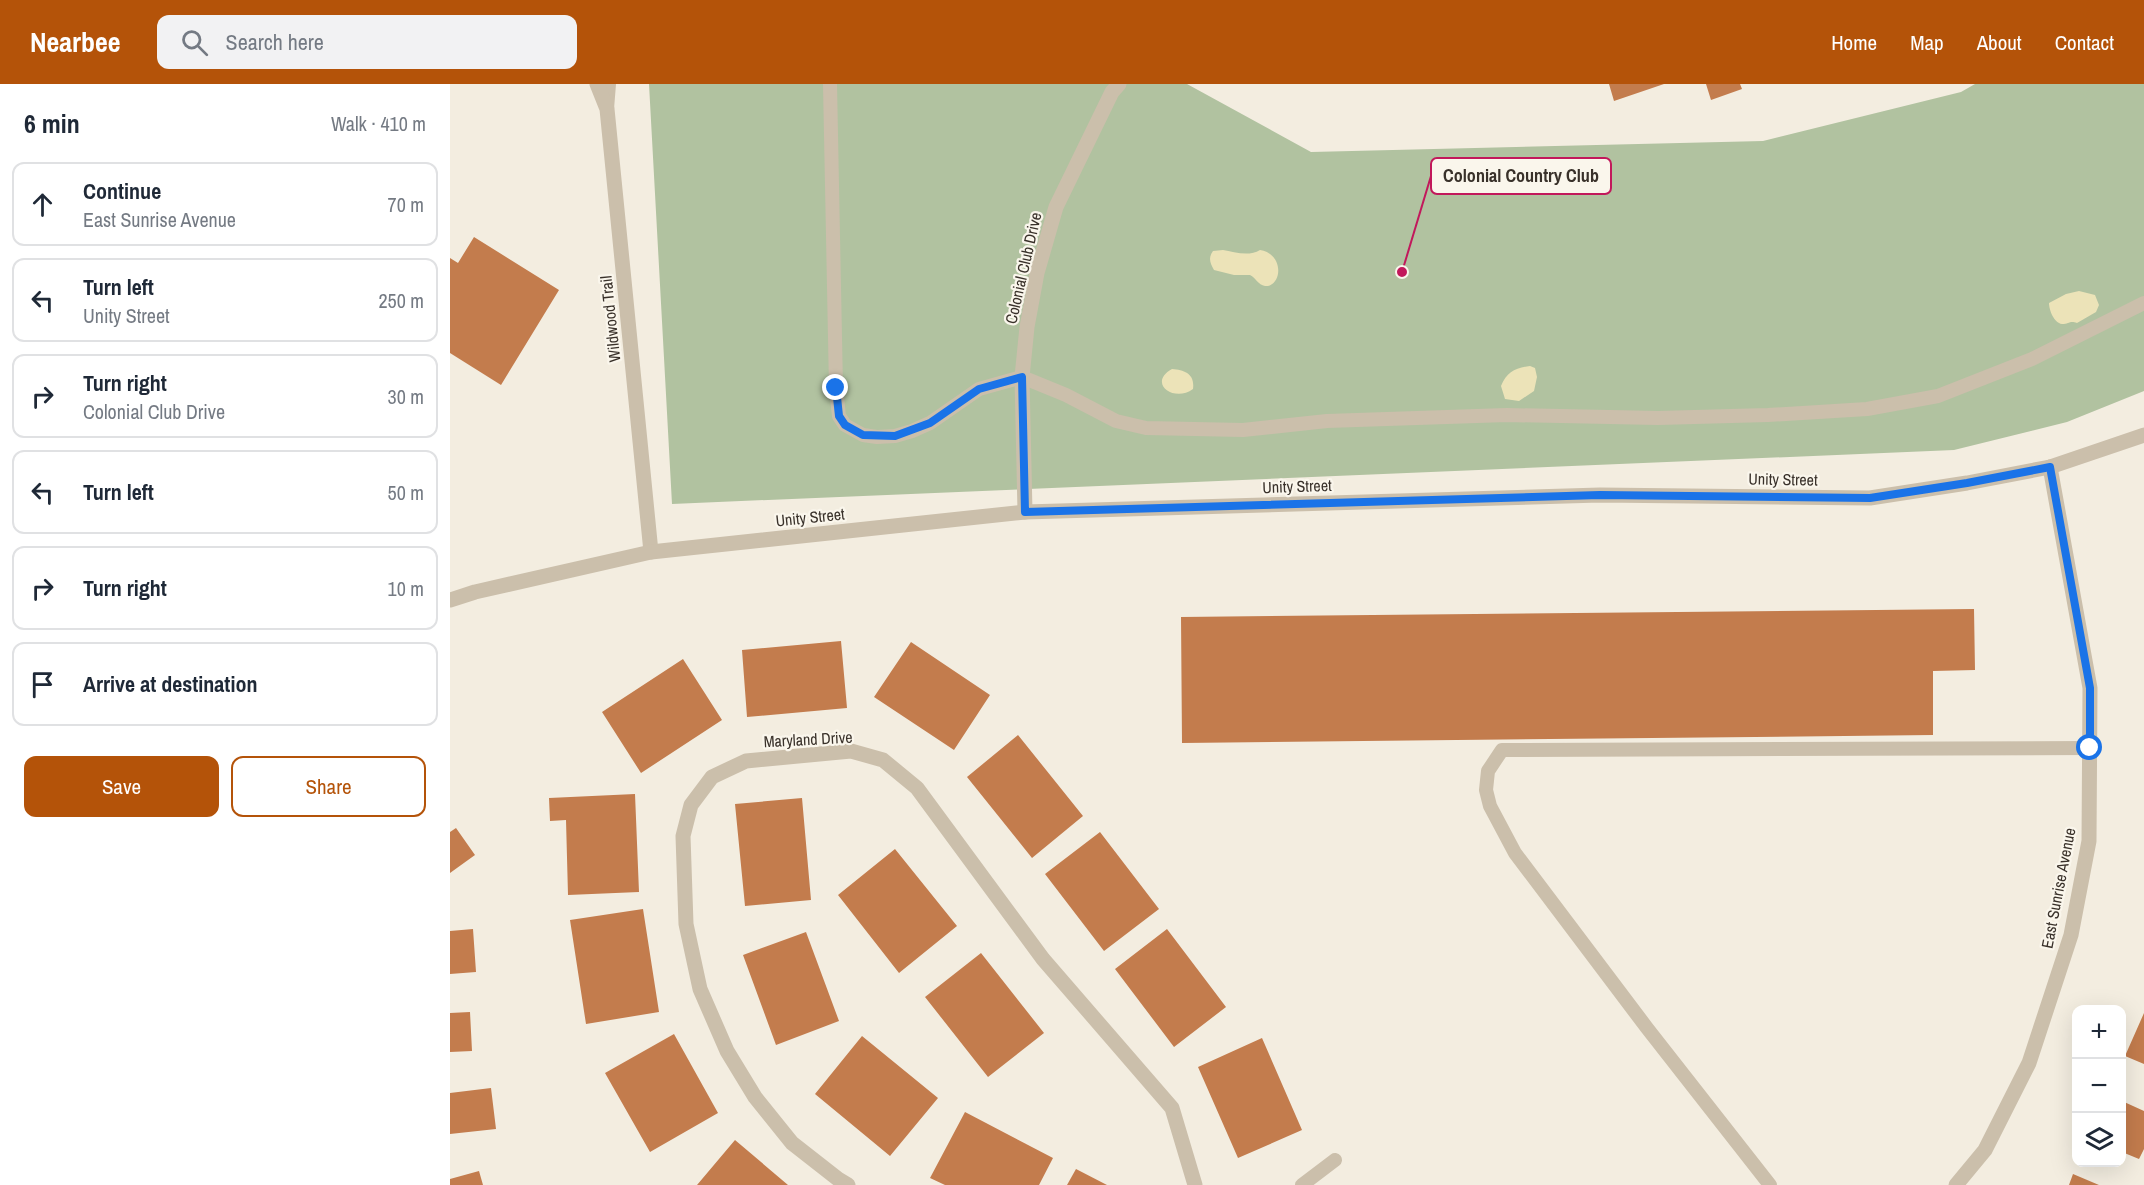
<!DOCTYPE html>
<meta charset="utf-8">
<style>
body{margin:0;font-family:"Archivo Narrow",sans-serif;background:#f2f2f3;color:#1f2937}
.controls{position:absolute;right:18px;bottom:18px;display:grid;overflow:hidden;border-radius:12px;box-shadow:0 6px 24px #0002}
.controls button{width:54px;height:54px;display:grid;place-items:center;padding:0;border:0;border-bottom:2px solid #e0e1e3;background:#fff;color:#1f2937;font:30px sans-serif}
.stop{position:absolute;width:18px;height:18px;margin:-14px;border:4px solid #1a73e8;border-radius:50%;background:#fff}
.stop.end{background:#1a73e8;border-color:#fff;box-shadow:0 2px 6px #0008}
.list{margin:0;padding:0;list-style:none}
h2{display:flex;justify-content:space-between;align-items:center;height:78px;margin:0;padding:0 24px;font-size:26px}
h2 small{font-size:20px;font-weight:400;color:#747a83}
.list li{display:grid;grid-template-columns:39px 1fr auto;gap:18px;align-items:center;box-sizing:border-box;height:84px;margin:0 12px 12px;padding:0 12px;border:2px solid #e0e1e3;border-radius:12px}
.list b{display:block;font-size:22px;white-space:nowrap}
.list p{margin:0;font-size:20px;white-space:nowrap;color:#747a83}
.list em{font-size:20px;font-style:normal;color:#747a83}
.actions{display:flex;gap:12px;padding:18px 24px}
.actions a{flex:1;padding:14px 0;border:2px solid #b45309;border-radius:12px;text-align:center;font-size:21px;color:#b45309}
.actions .main{background:#b45309;color:#fff}
.icon{flex:none;width:33px;height:33px;fill:none;stroke:currentColor;stroke-width:2;stroke-linecap:round;stroke-linejoin:round}
.map{position:relative;flex:none;width:1694px;height:1101px;overflow:hidden}
header{display:flex;align-items:center;gap:36px;box-sizing:border-box;height:84px;padding:0 30px;background:#b45309;color:#fff}
header strong{font-size:28px}
nav{display:flex;gap:33px;margin-inline-start:auto;font-size:21px}
.search{width:420px;height:54px;background:#f2f2f3;display:flex;align-items:center;gap:15px;box-sizing:border-box;padding:0 21px;border-radius:12px;color:#747a83;font-size:22px}
main{display:flex}
aside{flex:1;background:#fff}
.map>svg:first-child{display:block}
.green{fill:#b1c2a0}
.sand{fill:#ece3b8}
.building{fill:#c37c4d}
.lines{fill:none;stroke-linecap:round;stroke-linejoin:round}
.service{stroke:#cbbfab;stroke-width:14}
.minor{stroke:#cbbfab;stroke-width:15}
.tertiary{stroke:#cbbfab;stroke-width:15}
.route{stroke:#1a73e8;stroke-width:8}
.labels{text-anchor:middle;stroke-width:4.5;stroke-linejoin:round;paint-order:stroke}
.street-label{font-size:16px;fill:#39312a;stroke:#faf6ec}
.leader{fill:none;stroke:#c2185b;stroke-width:2}
.callout-dot{fill:#c2185b;stroke:#faf6ec;stroke-width:2}
.callout{fill:#faf6ec;stroke:#c2185b;stroke-width:2}
.callout-label{font-size:18px;text-anchor:middle;font-weight:bold;fill:#39312a}
</style>
<header>
<strong>Nearbee</strong>
<div class="search"><svg class="icon" aria-label="search" viewBox="0 0 24 24"><circle cx="10" cy="10" r="6"/><path d="M15 15l6 6"/></svg>Search here</div>
<nav><a>Home</a><a>Map</a><a>About</a><a>Contact</a></nav>
</header>
<main>
<aside>
<h2>6 min<small>Walk · 410 m</small></h2>
<ul class="list">
<li><svg class="icon" aria-label="ahead" viewBox="0 0 24 24"><path d="M12 20V5M6 11l6-6 6 6"/></svg><div><b>Continue</b><p>East Sunrise Avenue</p></div><em>70 m</em></li>
<li><svg class="icon" aria-label="left" viewBox="0 0 24 24"><path d="M17 20v-9H6M10 6l-5 5 5 5"/></svg><div><b>Turn left</b><p>Unity Street</p></div><em>250 m</em></li>
<li><svg class="icon" aria-label="right" viewBox="0 0 24 24"><path d="M7 20v-9h11M14 6l5 5-5 5"/></svg><div><b>Turn right</b><p>Colonial Club Drive</p></div><em>30 m</em></li>
<li><svg class="icon" aria-label="left" viewBox="0 0 24 24"><path d="M17 20v-9H6M10 6l-5 5 5 5"/></svg><div><b>Turn left</b></div><em>50 m</em></li>
<li><svg class="icon" aria-label="right" viewBox="0 0 24 24"><path d="M7 20v-9h11M14 6l5 5-5 5"/></svg><div><b>Turn right</b></div><em>10 m</em></li>
<li><svg class="icon" aria-label="arrive" viewBox="0 0 24 24"><path d="M6 21V4h12l-3 4 3 4H6"/></svg><div><b>Arrive at destination</b></div></li>
</ul>
<div class="actions"><a class="main">Save</a><a>Share</a></div>
</aside>
<div class="map">
<svg width="1694" height="1101" viewBox="0 0 1694 1101">
<rect width="100%" height="100%" fill="#f3ede0"/>
<path class="green" d="M199,0H737L861,68L1313,57L1511,8L1525,0H1694V307L1617,338L1504,366L222,420Z"/>
<path class="sand" d="M773,166C784,168 799,173 810,166C835,170 832,203 815,202C808,201 806,194 800,191H784L764,186C760,179 758,174 763,167Z
M1629,207L1645,211L1649,221L1646,228L1627,239C1620,236 1619,240 1612,240C1604,239 1599,226 1599,219L1616,210Z
M1080,282L1085,284L1087,293L1084,307L1069,317L1055,315L1051,302C1057,288 1065,284 1080,282Z
M722,285C735,286 745,290 743,305C724,319 697,299 722,285Z"/>
<path class="building" d="M1159,0H1214L1164,17Z
M1256,0H1290L1292,5L1261,16Z
M24,153L109,206L51,301L0,269V174L8,179Z
M1524,525L1525,586L1483,587V651L732,659L731,533Z
M391,557L397,624L297,633L292,566Z
M461,558L540,611L504,666L424,613Z
M233,575L272,636L191,689L152,628Z
M568,651L633,732L582,774L517,693Z
M185,710L189,808L118,811L116,736L100,737L99,714Z
M352,714L361,816L295,822L285,720Z
M6,744L25,771L0,789V748Z
M650,748L709,825L654,867L595,790Z
M445,765L507,842L449,889L388,811Z
M193,825L209,928L136,940L120,836Z
M23,845L26,888L0,890V847Z
M717,845L776,923L724,963L665,885Z
M356,848L389,937L326,961L293,871Z
M531,869L594,949L538,993L475,913Z
M20,928L22,967L0,968V929Z
M1694,929V980L1675,972Z
M224,950L268,1029L200,1068L155,989Z
M412,952L488,1014L440,1072L365,1010Z
M812,954L852,1046L788,1074L748,983Z
M41,1004L46,1045L0,1050V1009Z
M1672,1017L1694,1027V1065L1689,1075L1672,1068Z
M515,1028L603,1074L589,1101H495L480,1094Z
M285,1056L338,1101H247Z
M626,1085L657,1101H617Z
M29,1087L33,1101H0V1095Z
M1623,1090L1649,1101H1619Z"/>
<g class="lines">
<path class="service" d="M380,0L386,304L389,332L395,341L413,351L427,353L445,352L462,347L480,339L529,305L572,293L616,311L666,337L696,344L793,346L877,337L1057,331L1208,334L1318,331L1417,325L1488,312L1582,275L1694,219
M157,25L159,0
M852,1101L885,1076
M1320,1101L1197,944L1065,769L1040,722L1036,706L1038,687L1052,666L1640,664"/>
<path class="minor" d="M147,0L157,25L201,468
M575,428L572,293L577,243L587,189L606,123L662,8L669,0
M398,1101L388,1095L342,1059L305,1013L277,967L250,905L236,840L233,752L241,721L262,693L296,677L401,667L433,676L467,704L593,875L722,1024L745,1101
M1506,1101L1535,1066L1579,979L1621,851L1639,757L1640,604L1600,383"/>
<path class="tertiary" d="M0,516L25,508L201,468L575,428L1150,411L1420,414L1517,399L1600,383L1694,351"/>
</g>
<g class="lines">
<path class="route" d="M386,304L389,332L395,341L413,351L445,352L480,339L529,305L572,293L575,428L1150,411L1420,414L1517,399L1600,383L1640,604V664"/>
</g>
<g class="labels">
<g class="street-label">
<text transform="translate(573 184) rotate(-77)" y="6">Colonial Club Drive</text>
<text transform="translate(160 235) rotate(-96)" y="6">Wildwood Trail</text>
<text transform="translate(1333 395) rotate(1)" y="6">Unity Street</text>
<text transform="translate(847 402) rotate(-2)" y="6">Unity Street</text>
<text transform="translate(360 433) rotate(-6)" y="6">Unity Street</text>
<text transform="translate(358 655) rotate(-3)" y="6">Maryland Drive</text>
<text transform="translate(1608 804) rotate(-79)" y="6">East Sunrise Avenue</text>
</g>
</g>
<path class="leader" d="M952 188L981 92"/>
<circle class="callout-dot" cx="952" cy="188" r="6"/>
<rect class="callout" x="981" y="74" width="180" height="36" rx="6"/>
<g class="callout-label">
<text x="1071" y="98">Colonial Country Club</text>
</g>
</svg>
<div class="controls">
<button>+</button>
<button>−</button>
<button><svg class="icon" aria-label="layers" viewBox="0 0 24 24"><path d="M12 4l9 5-9 5-9-5zM3 14l9 5 9-5"/></svg></button>
</div>
<div class="stop" style="left:1640px;top:664px"></div>
<div class="stop end" style="left:386px;top:304px"></div>
</div>
</main>
